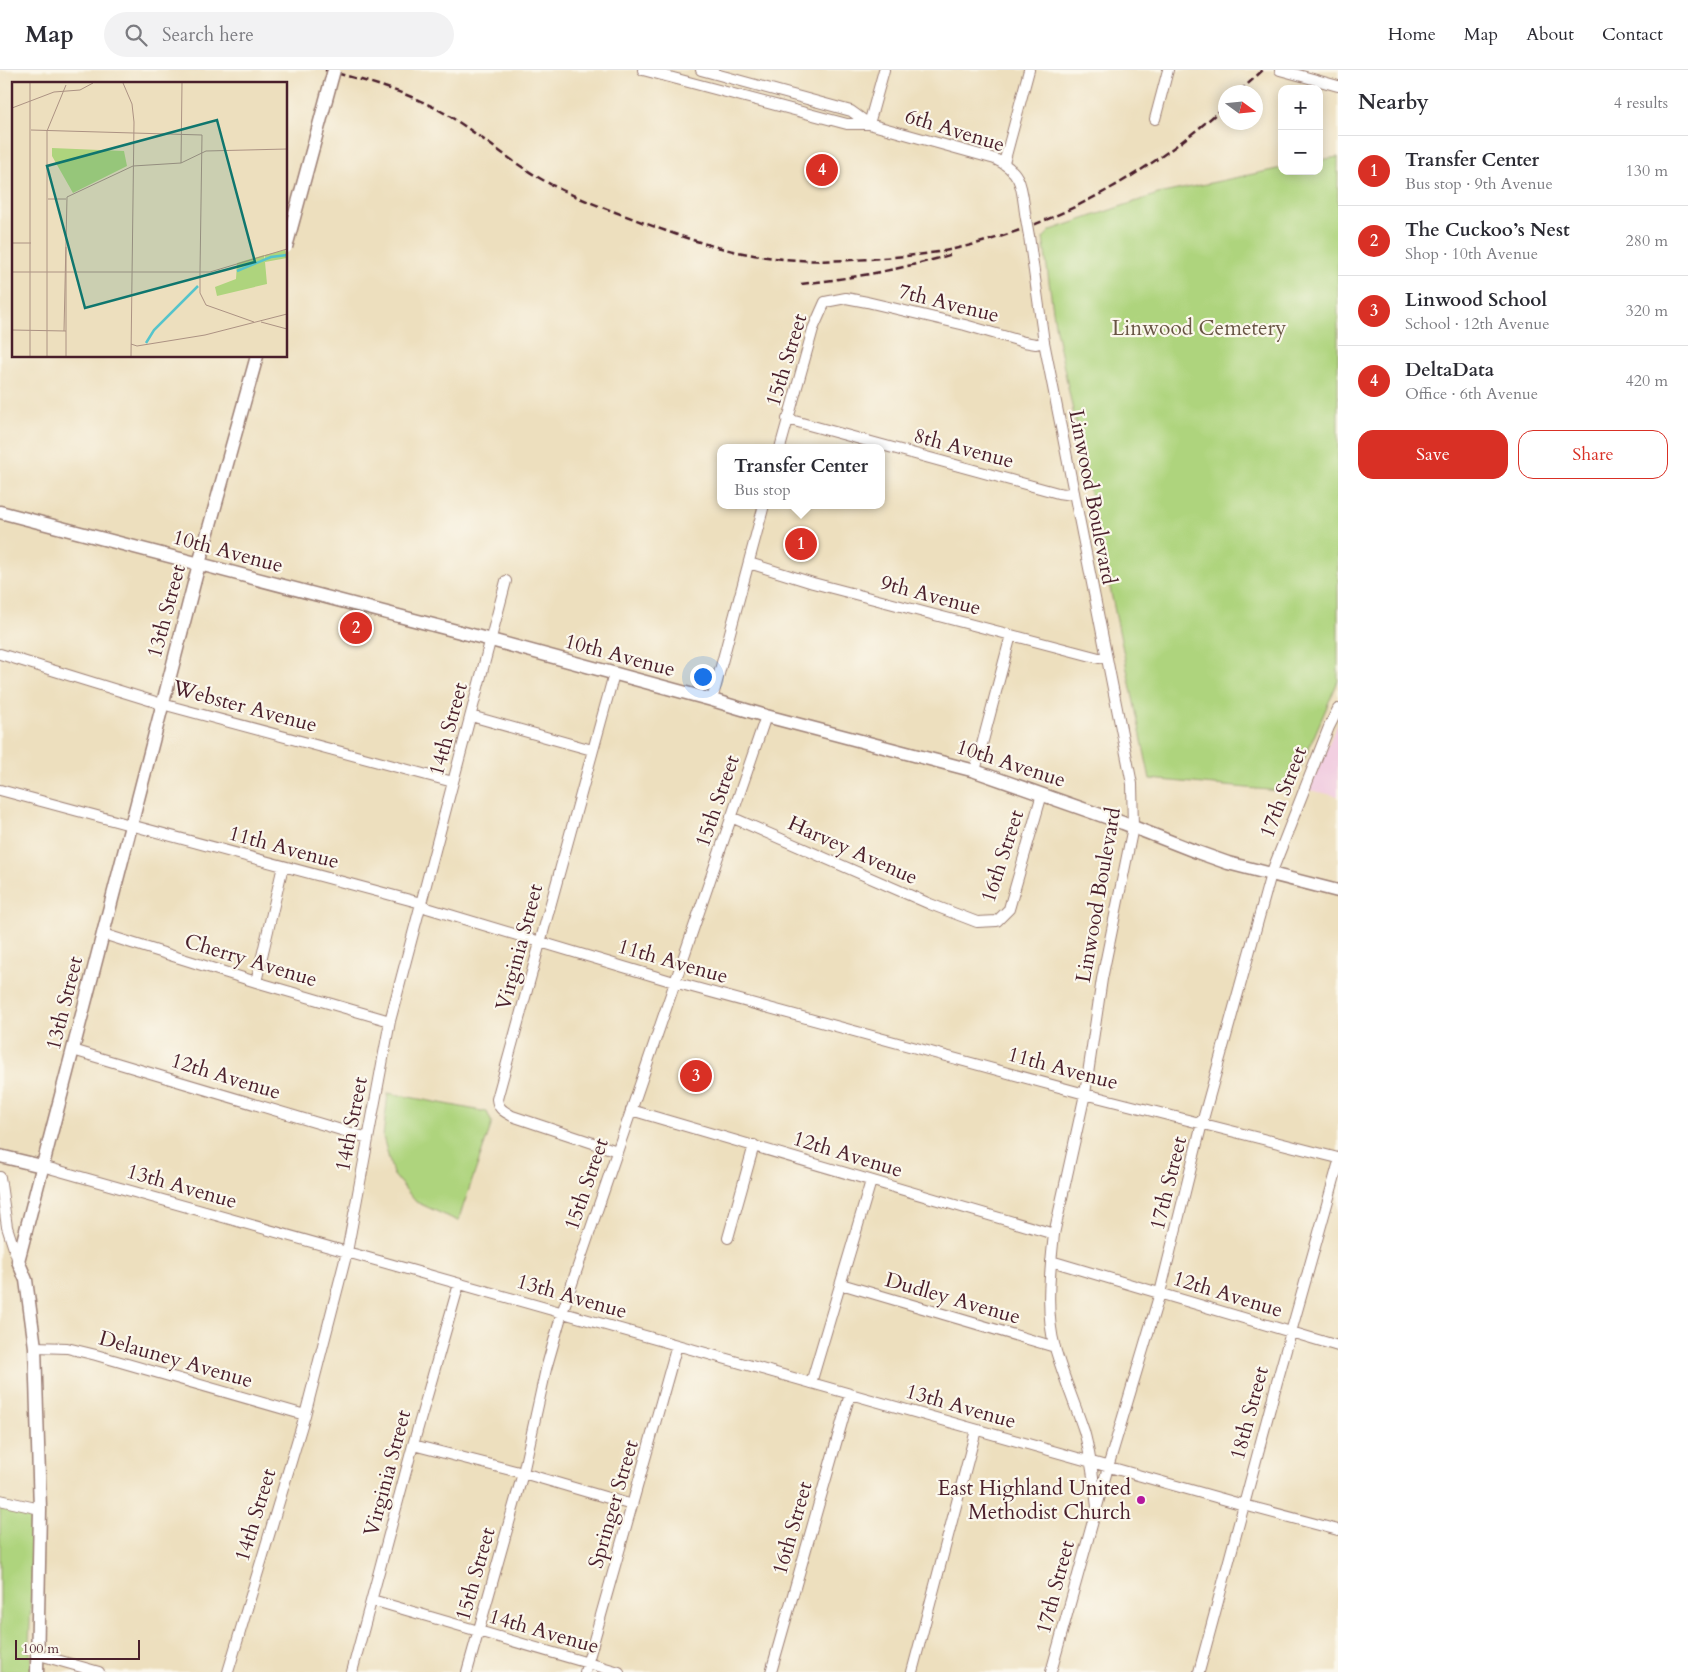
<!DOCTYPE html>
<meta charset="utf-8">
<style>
body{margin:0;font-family:Cardo,serif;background:#f2f2f3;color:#2b2b33}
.controls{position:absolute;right:15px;top:15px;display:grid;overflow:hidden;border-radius:10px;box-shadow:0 2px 12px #0003}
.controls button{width:45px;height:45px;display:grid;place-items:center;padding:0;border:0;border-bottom:1px solid #e1e1e2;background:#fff;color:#2b2b33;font:25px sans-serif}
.compass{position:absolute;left:1218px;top:15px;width:45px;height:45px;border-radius:50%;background:#fff;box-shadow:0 2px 12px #0003;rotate:105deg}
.scale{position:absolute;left:15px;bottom:12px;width:125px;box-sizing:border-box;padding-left:5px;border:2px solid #4a1f2b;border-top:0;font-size:14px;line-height:18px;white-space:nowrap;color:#4a1f2b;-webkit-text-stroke:4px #fbf7ec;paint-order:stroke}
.you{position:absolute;left:702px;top:606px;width:18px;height:18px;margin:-12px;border:4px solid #fff;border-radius:50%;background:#1a73e8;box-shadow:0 0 0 8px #1a73e833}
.badge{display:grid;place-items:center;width:32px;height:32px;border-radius:50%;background:#d93025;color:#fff;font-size:16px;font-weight:700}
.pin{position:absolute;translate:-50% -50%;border:2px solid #fff;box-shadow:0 1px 5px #0006}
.popup{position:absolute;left:717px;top:374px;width:168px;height:65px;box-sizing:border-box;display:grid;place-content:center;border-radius:10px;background:#fff;filter:drop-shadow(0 1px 4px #0005);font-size:16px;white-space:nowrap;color:#7c7c81}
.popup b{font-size:19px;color:#2b2b33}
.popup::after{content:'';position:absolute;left:50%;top:100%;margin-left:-10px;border:10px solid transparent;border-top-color:#fff}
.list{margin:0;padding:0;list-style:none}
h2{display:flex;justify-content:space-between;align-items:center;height:65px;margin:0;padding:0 20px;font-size:21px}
h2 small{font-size:16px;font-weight:400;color:#7c7c81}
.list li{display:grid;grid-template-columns:32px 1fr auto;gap:15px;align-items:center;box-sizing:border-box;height:70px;padding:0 20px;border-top:1px solid #e1e1e2}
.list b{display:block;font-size:19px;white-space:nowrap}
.list p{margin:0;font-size:16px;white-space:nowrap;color:#7c7c81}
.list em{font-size:16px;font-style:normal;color:#7c7c81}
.actions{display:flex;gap:10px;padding:15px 20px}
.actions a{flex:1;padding:11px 0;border:1px solid #d93025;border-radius:15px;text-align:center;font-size:18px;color:#d93025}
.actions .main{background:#d93025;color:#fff}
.icon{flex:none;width:28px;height:28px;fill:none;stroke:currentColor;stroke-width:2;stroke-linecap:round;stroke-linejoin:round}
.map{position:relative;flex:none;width:1338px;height:1602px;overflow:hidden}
header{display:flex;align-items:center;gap:30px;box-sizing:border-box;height:70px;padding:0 25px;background:#fff;border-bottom:1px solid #e1e1e2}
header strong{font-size:24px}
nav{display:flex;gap:28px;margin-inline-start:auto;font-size:18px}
.search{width:350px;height:45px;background:#f2f2f3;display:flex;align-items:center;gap:12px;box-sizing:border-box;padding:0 18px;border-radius:28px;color:#7c7c81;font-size:19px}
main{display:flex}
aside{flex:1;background:#fff}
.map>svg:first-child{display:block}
.built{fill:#f2cfe1}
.green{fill:#aed47d;stroke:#7c7a54}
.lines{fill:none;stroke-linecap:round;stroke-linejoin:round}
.minor-casing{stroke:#9c7f74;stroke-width:12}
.major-casing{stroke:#9c7f74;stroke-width:15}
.minor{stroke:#fff;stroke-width:10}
.major{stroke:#fff;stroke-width:12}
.rail{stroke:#4a1f2b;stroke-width:2.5;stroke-dasharray:8 4;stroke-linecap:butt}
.minor-bridge-casing{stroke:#9c7f74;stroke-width:12;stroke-linecap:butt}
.major-bridge-casing{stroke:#9c7f74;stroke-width:15;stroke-linecap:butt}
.minor-bridge{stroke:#fff;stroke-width:10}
.major-bridge{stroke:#fff;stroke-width:12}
.poi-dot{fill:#b5179e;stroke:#fbf7ec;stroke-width:2}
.labels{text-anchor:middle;stroke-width:4.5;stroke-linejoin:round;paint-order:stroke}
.street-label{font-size:21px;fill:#4a1f2b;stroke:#fbf7ec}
.park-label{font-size:21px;fill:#685544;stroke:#fbf7ec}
.poi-label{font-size:21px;fill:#4a1f2b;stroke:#fbf7ec;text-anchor:end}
.inset-river{fill:none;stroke:#56c4cb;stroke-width:2.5}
.inset-road{fill:none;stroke:#ac9283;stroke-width:1}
.view{fill:#0f766e;fill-opacity:0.15;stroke:#0f766e;stroke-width:2.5}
.inset-edge{fill:none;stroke:#4a1f2b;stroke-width:2.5}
</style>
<header>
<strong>Map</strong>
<div class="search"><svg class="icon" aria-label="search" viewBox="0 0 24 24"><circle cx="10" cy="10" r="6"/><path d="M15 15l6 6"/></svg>Search here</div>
<nav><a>Home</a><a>Map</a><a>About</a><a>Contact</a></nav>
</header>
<main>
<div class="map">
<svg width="1338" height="1602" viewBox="0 0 1338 1602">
<rect width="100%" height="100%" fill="#fbf7ec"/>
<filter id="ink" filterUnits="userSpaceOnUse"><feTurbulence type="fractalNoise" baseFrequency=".02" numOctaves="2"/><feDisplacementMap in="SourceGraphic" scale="10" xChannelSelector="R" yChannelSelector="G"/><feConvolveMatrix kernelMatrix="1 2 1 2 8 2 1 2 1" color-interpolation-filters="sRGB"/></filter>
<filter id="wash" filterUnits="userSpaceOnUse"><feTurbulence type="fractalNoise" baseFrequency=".0096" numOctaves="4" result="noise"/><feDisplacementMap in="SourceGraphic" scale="20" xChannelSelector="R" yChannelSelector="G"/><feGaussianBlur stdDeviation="1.12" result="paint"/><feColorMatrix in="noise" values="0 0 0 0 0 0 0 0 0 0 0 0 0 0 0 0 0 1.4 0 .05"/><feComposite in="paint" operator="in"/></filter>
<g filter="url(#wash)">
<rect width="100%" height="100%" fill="#eddfbe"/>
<path class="built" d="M1337,654H1338V726L1309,720Z"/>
<path class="green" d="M1338,87V611L1290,722L1150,709L1055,255L1043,168L1051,160L1158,124L1282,98V101H1319V90Z
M388,1023L487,1042L492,1053L458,1151L416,1132L393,1104L383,1067Z
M0,1431L35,1445L29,1575L33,1602H0Z"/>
</g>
<g filter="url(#ink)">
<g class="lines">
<g class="minor-casing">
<path id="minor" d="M643,0L847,54H869L995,89C1025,103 1021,120 1026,149
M701,0L851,41L869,54
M1280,0L1338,16
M1155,49L1168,0
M869,54L884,0
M1004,93L1029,0
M1029,166L1044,272L1132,714L1133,757L1102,909L1085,1024L1054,1164C1050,1201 1045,1242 1055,1278C1063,1306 1075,1334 1084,1361C1091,1386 1094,1412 1097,1437
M787,349L1058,423L1065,424L1074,422
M780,378L813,259L825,232L846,228L867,232L965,255L1024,272L1036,274L1044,272
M749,493L813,513L1099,588L1106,586
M0,584L162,634L453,712
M614,604L497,1029C498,1039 504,1041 512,1046L617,1081
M712,630L764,435
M471,646L592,680
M975,701L1011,565
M0,720L421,833L427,838L674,912L1085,1024L1338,1088
M731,747L930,834L977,852L997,851L1009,839L1042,724
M103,864L256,912L390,951
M256,912L283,796
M73,980L368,1068
M631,1040L1054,1164
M42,1096L1244,1435L1338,1460
M0,1107L7,1157L18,1191
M728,1168L754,1075
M1051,1191L1338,1276
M841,1214L1055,1277
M35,1277L67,1278L96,1285L305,1345
M811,1313L871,1111
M413,1375L523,1403L632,1435
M0,1430L40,1439
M372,1530L619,1602
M36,1584L99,1602
M228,1602L305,1345L347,1182L390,951L506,511
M352,1602L413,1375L459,1214
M467,1602L523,1403L546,1299L562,1243L766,646
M585,1602L677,1275
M771,1602L850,1324
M912,1602L976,1360
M1051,1602L1108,1397L1160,1223L1202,1053L1271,804L1329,657L1338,639
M1199,1602L1277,1312L1338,1095"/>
</g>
<g class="major-casing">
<path id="major" d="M0,442L491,570L712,630L766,646L975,701L1123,753L1197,782L1228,793L1338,821
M0,1086L42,1096
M37,1602L40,1439L35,1277L26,1210L18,1191L199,494L257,286"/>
</g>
<use href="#minor" class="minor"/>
<use href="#major" class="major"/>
<path class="rail" d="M325,0C366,11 409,22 446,44C482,66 514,95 552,115C579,129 607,139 634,149C678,166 721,181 767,187C801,192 836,191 870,189C896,187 923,185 949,180C1049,160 1150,104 1226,35
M1239,22L1263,0
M801,214C853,208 903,199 953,184"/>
<g class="minor-bridge-casing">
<path id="minor-bridge" d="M1026,149L1029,166"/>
</g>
<g class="major-bridge-casing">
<path id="major-bridge" d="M286,177L334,0"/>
</g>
<use href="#minor-bridge" class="minor-bridge"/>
<use href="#major-bridge" class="major-bridge"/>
</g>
</g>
<circle class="poi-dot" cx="1141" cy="1430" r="5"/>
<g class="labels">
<g class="street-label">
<text transform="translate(955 60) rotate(17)" y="7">6th Avenue</text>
<text transform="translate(949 233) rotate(14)" y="7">7th Avenue</text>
<text transform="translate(786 290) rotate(-73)" y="7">15th Street</text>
<text transform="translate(964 378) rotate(15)" y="7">8th Avenue</text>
<text transform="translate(1093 427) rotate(79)" y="7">Linwood Boulevard</text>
<text transform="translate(228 481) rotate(15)" y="7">10th Avenue</text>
<text transform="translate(931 525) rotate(15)" y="7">9th Avenue</text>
<text transform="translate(166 541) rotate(-75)" y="7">13th Street</text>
<text transform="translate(620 585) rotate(15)" y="7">10th Avenue</text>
<text transform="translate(245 636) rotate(15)" y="7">Webster Avenue</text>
<text transform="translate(448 659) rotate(-75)" y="7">14th Street</text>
<text transform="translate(1011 693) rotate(18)" y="7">10th Avenue</text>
<text transform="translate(1283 722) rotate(-69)" y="7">17th Street</text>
<text transform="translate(717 731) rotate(-71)" y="7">15th Street</text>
<text transform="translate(284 777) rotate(15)" y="7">11th Avenue</text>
<text transform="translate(853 780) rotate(24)" y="7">Harvey Avenue</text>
<text transform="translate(1002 786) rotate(-72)" y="7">16th Street</text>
<text transform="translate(1098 825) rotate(-80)" y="7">Linwood Boulevard</text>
<text transform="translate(519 877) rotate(-75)" y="7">Virginia Street</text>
<text transform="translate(251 890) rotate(17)" y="7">Cherry Avenue</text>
<text transform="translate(673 891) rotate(16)" y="7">11th Avenue</text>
<text transform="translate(64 933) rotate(-76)" y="7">13th Street</text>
<text transform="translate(1063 998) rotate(15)" y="7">11th Avenue</text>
<text transform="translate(226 1006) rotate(17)" y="7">12th Avenue</text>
<text transform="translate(351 1054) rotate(-79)" y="7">14th Street</text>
<text transform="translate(848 1084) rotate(17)" y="7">12th Avenue</text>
<text transform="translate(1168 1113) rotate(-76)" y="7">17th Street</text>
<text transform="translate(586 1114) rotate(-71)" y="7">15th Street</text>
<text transform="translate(182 1116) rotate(16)" y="7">13th Avenue</text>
<text transform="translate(1228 1224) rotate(17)" y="7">12th Avenue</text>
<text transform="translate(572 1226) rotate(16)" y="7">13th Avenue</text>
<text transform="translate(953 1228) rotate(16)" y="7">Dudley Avenue</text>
<text transform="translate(176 1289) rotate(16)" y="7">Delauney Avenue</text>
<text transform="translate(961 1336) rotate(16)" y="7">13th Avenue</text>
<text transform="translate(1249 1343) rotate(-75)" y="7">18th Street</text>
<text transform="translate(387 1403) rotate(-75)" y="7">Virginia Street</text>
<text transform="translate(613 1434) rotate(-74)" y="7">Springer Street</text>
<text transform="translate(255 1445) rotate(-73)" y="7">14th Street</text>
<text transform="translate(792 1458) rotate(-74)" y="7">16th Street</text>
<text transform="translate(475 1504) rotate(-74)" y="7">15th Street</text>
<text transform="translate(1055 1517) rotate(-75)" y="7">17th Street</text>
<text transform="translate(544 1561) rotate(16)" y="7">14th Avenue</text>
</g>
<g class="park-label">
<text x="1199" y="265">Linwood Cemetery</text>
</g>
<g class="poi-label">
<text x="1131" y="1425">East Highland United<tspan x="1131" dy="24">Methodist Church</tspan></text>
</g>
</g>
<g transform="translate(12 12)">
<rect width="275" height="275" fill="#eddfbe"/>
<path d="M40,66L112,69L115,84L61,111L40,74ZM273,168L275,176L253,180L255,202L205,214L203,205L224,197L225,181L252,173L253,180V173Z" fill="#aed47d"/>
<path class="inset-river" d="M225,189L259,175L275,173M134,261L142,248L186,204"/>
<path class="inset-road" d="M111,1L120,22L122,40L119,274M0,26L42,10L68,8L81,1M19,48L190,53L188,190M169,81L170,1M36,117H54M0,161H19M0,190H198L275,167M188,190V211L194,223L242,240M249,240L275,247M0,248L54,249V274M52,249L55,115L121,84L169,81L194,69L275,67M54,249V165M119,262L125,264L193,253L275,232M18,274V1M35,274V49L54,3"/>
<path class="view" d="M205,38L243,180L73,226L35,84Z"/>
<rect width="275" height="275" class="inset-edge"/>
</g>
</svg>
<div class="controls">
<button>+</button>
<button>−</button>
</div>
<svg class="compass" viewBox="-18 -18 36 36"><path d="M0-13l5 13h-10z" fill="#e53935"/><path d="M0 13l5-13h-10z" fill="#7c7c81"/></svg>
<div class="scale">100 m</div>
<div class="you"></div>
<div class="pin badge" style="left:801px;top:474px">1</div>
<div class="popup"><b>Transfer Center</b>Bus stop</div>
<div class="pin badge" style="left:356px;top:558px">2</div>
<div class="pin badge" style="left:696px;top:1006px">3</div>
<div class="pin badge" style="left:822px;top:100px">4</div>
</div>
<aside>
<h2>Nearby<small>4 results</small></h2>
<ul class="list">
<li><span class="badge">1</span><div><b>Transfer Center</b><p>Bus stop · 9th Avenue</p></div><em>130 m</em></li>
<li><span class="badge">2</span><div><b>The Cuckoo’s Nest</b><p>Shop · 10th Avenue</p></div><em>280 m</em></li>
<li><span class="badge">3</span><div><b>Linwood School</b><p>School · 12th Avenue</p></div><em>320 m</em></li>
<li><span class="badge">4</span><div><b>DeltaData</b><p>Office · 6th Avenue</p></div><em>420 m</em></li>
</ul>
<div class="actions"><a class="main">Save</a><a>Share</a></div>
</aside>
</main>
